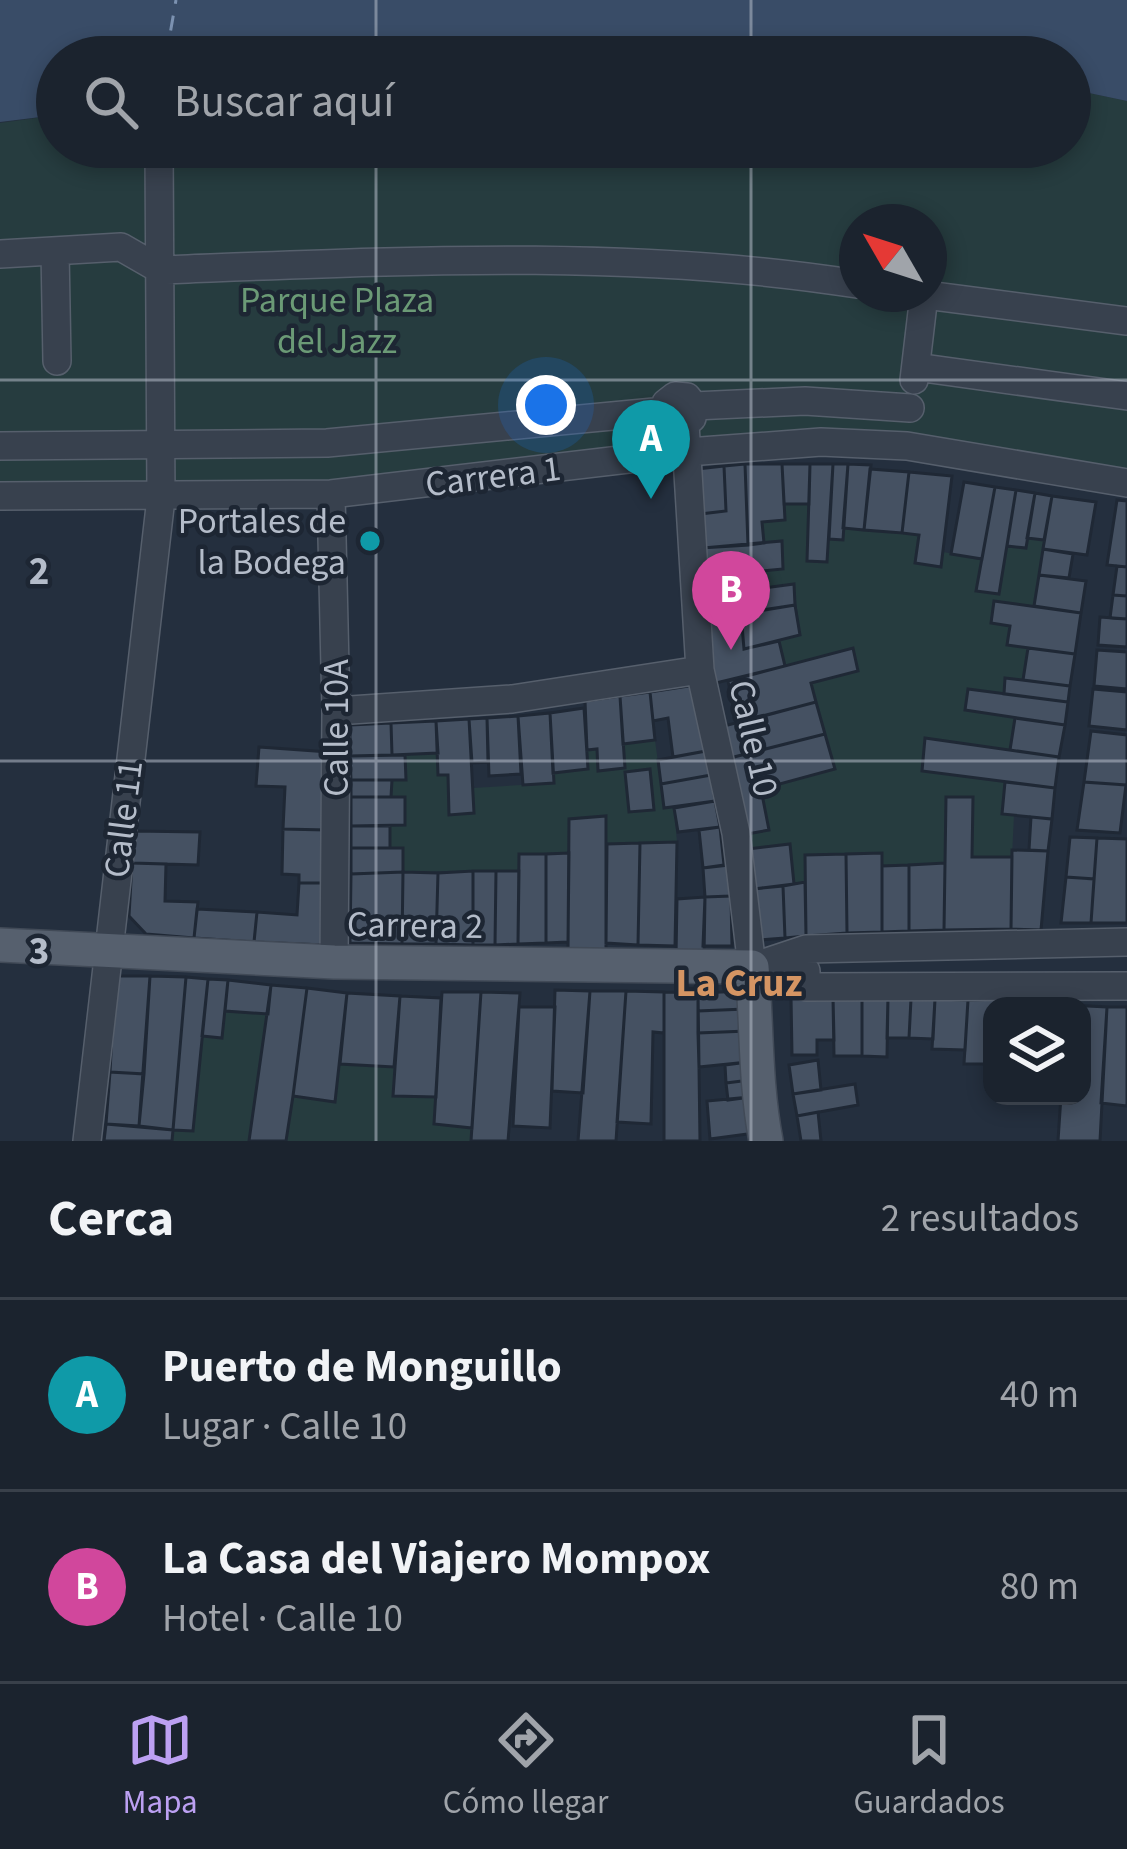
<!DOCTYPE html>
<html lang="es">
<meta charset="utf-8">
<style>
body{margin:0;font-family:"Source Sans 3",sans-serif;background:#282f3a;color:#f1f3f6}
.controls{position:absolute;right:36px;bottom:36px;display:grid;overflow:hidden;border-radius:24px;box-shadow:0 6px 18px #0003}
.controls button{width:108px;height:108px;display:grid;place-items:center;padding:0;border:0;border-bottom:3px solid #39404a;background:#1b232e;color:#f1f3f6;font:60px sans-serif}
.compass{position:absolute;left:839px;top:204px;width:108px;height:108px;border-radius:50%;background:#1b232e;box-shadow:0 6px 18px #0003;rotate:309deg}
.you{position:absolute;left:546px;top:405px;width:42px;height:42px;margin:-30px;border:9px solid #fff;border-radius:50%;background:#1a73e8;box-shadow:0 0 0 18px #1a73e833}
.badge{display:grid;place-items:center;width:78px;height:78px;border-radius:50%;background:#bca0f2;color:#fff;font-size:39px;font-weight:700}
.pin{position:absolute;translate:-50% -99px;filter:drop-shadow(0 3px 6px #0008)}
.pin::after{content:'';position:absolute;top:63px;width:42px;height:36px;background:inherit;clip-path:polygon(0 0,100% 0,50% 100%)}
.list{margin:0;padding:0;list-style:none}
h2{display:flex;justify-content:space-between;align-items:center;height:156px;margin:0;padding:0 48px;font-size:51px}
h2 small{font-size:39px;font-weight:400;color:#a0a4aa}
.list li{display:grid;grid-template-columns:78px 1fr auto;gap:36px;align-items:center;box-sizing:border-box;height:192px;padding:0 48px;border-top:3px solid #39404a}
.list b{display:block;font-size:45px;white-space:nowrap}
.list p{margin:0;font-size:39px;white-space:nowrap;color:#a0a4aa}
.list em{font-size:39px;font-style:normal;color:#a0a4aa}
.icon{flex:none;width:66px;height:66px;fill:none;stroke:currentColor;stroke-width:2;stroke-linecap:round;stroke-linejoin:round}
.map{position:relative;flex:none;width:1127px;height:1141px;overflow:hidden}
.search{position:absolute;background:#1b232e;box-shadow:0 6px 18px #0003;left:36px;right:36px;top:36px;height:132px;display:flex;align-items:center;gap:30px;box-sizing:border-box;padding:0 42px;border-radius:66px;color:#a0a4aa;font-size:45px}
.sheet{height:540px;background:#1b232e}
nav{display:flex;justify-content:space-around;align-items:center;box-sizing:border-box;height:168px;border-top:3px solid #39404a;background:#1b232e;font-size:33px;color:#a0a4aa}
nav a{display:grid;justify-items:center;gap:6px}
nav .on{color:#bca0f2}
.map>svg:first-child{display:block}
.green{fill:#263c3f;fill-rule:evenodd}
.water{fill:#394c67}
.lines{fill:none;stroke-linecap:round;stroke-linejoin:round}
.ferry{stroke:#7c92b1;stroke-width:3;stroke-dasharray:15 12;stroke-linecap:butt}
.building{fill:#455162;stroke:#1f2835;stroke-width:3}
.minor-casing{stroke:#565f6c;stroke-width:30}
.major-casing{stroke:#414a57;stroke-width:36}
.minor{stroke:#38414e;stroke-width:27}
.major{stroke:#56606e;stroke-width:33}
.grid{fill:none;stroke:#b4bcc9;stroke-width:3;stroke-opacity:0.55}
.culture-dot{fill:#0f9aa8;stroke:#1d2633;stroke-width:4.5}
.labels{text-anchor:middle;stroke-width:9;stroke-linejoin:round;paint-order:stroke}
.park-label{font-size:36px;fill:#6b9a76;stroke:#1d2633}
.street-label{font-size:36px;fill:#b4bcc9;stroke:#1d2633}
.poi-label{font-size:36px;fill:#b4bcc9;stroke:#1d2633;text-anchor:end}
.neighbourhood-label{font-size:39px;font-weight:bold;fill:#d59563;stroke:#1d2633}
.grid-label{font-size:39px;text-anchor:middle;font-weight:bold;fill:#b4bcc9;stroke:#1d2633;stroke-width:9;stroke-linejoin:round;paint-order:stroke}
</style>
<div class="map">
<svg width="1127" height="1141" viewBox="0 0 1127 1141">
<rect width="100%" height="100%" fill="#242f3e"/>
<path class="green" d="M1070,89L1127,101V484L907,446L331,494L0,496V123L57,115V147H1070ZM857,222H929V294H857Z
M784,504H809L808,561L827,562L829,539H842L843,528L919,535L916,563L941,567L943,552L982,559L977,591L999,594L1007,546L1025,548L1027,538L1044,540L1034,606L995,601L991,622L1010,626L1007,645L1028,648L1023,680L1006,678L1004,694L968,690L965,710L1015,718L1010,750L925,739L922,771L1005,782L1002,814L1014,815L1012,857H972V797H946L945,863L882,866L881,853L806,855L805,882L794,884L789,844L748,849L747,834L761,789L835,768L811,683L858,670L853,649L785,666L779,641L800,634L794,584L745,591L743,573L783,569L782,541L764,543L762,522L784,520Z
M655,740L664,808H674L677,842L607,844L606,816L569,819V853L520,854L519,871L403,872V848H390V826L405,825V797H391L392,780L406,779L405,755L438,753V775H448L450,815L474,813L473,788L554,783L553,773L587,769V750L597,749L598,771L624,768L623,744ZM649,769L654,809L629,812L625,773Z
M225,1011L268,1014L249,1141H172L173,1130L193,1131L202,1036L222,1038Z
M340,1064L394,1067L393,1096L436,1097L434,1124L472,1128L471,1141H286L293,1096L335,1101Z"/>
<path class="water" d="M0,0H1127V101L1070,89V57H734L608,51L492,57H57V115L0,122Z"/>
<g class="lines">
<path class="ferry" d="M166,57L176,0"/>
</g>
<path class="building" d="M745,464L748,545L702,548L700,514L726,511L724,466Z
M745,464H782L785,520L762,522L764,543L748,545Z
M782,464H810L809,504H784Z
M810,464H833L827,562L807,561Z
M833,464H848L843,540L829,539Z
M848,464L871,465L864,530L843,528Z
M724,466L726,511L700,514L697,469Z
M870,469L909,472L902,533L864,530Z
M909,472L952,476L941,567L915,563L919,535L902,533Z
M964,482L995,487L982,559L951,554Z
M995,487L1016,490L999,594L976,591Z
M1016,490L1035,493L1026,548L1007,546Z
M1035,493L1052,496L1044,540L1027,538Z
M1052,496L1096,502L1087,555L1043,549Z
M1117,500L1127,501V567L1107,565Z
M782,541L783,569L743,573L745,591L705,596L702,548Z
M1043,549L1073,554L1069,578L1039,575Z
M1117,566L1127,567V596L1113,595Z
M1039,575L1086,581L1081,613L1034,606Z
M794,584L795,605L705,619V596Z
M1113,595L1127,596V619L1110,618Z
M994,601L1081,613L1075,654L1007,645L1010,626L991,623Z
M795,605L800,635L744,649L741,614Z
M741,614L744,649L779,641L785,666L712,684L705,619Z
M1100,617L1127,619V647L1098,645Z
M853,648L858,671L811,683L816,702L737,723L728,681Z
M1028,648L1075,654L1070,686L1023,680Z
M1097,650L1127,652V689L1094,686Z
M1005,678L1070,686L1068,702L1004,694Z
M695,685L706,751L673,757L668,718L653,721L650,692Z
M968,689L1068,702L1065,725L965,710Z
M1093,689L1127,692V730L1089,726Z
M650,692L655,740L623,744L620,696Z
M620,696L625,768L598,771L597,749L587,750L585,701Z
M816,702L825,734L730,758L724,726Z
M584,708L588,769L553,773L550,713Z
M550,713L554,783L523,785L518,716Z
M518,716L521,774L489,776L487,718Z
M487,718L488,762L472,763L469,719Z
M1015,718L1065,725L1059,757L1010,750Z
M469,719L474,813L449,815L448,775H438L436,721Z
M436,721L438,753L392,755L391,723Z
M391,723L392,755L350,756V725Z
M1091,731L1127,735V785L1084,782Z
M825,734L835,769L761,789L769,830L747,834L730,758Z
M925,738L1059,757L1055,788L922,771Z
M259,747L329,752L326,830L283,829L285,787L256,786Z
M706,751L711,775L661,784L658,760Z
M405,755L406,780H351L350,756Z
M650,769L654,810L629,812L625,772Z
M711,775L715,801L664,808L661,784Z
M351,780H392L391,797H351Z
M1005,782L1055,788L1052,819L1002,814Z
M1084,782L1126,785L1120,833L1077,830Z
M351,797H405V825L351,826Z
M946,797H973L972,857H1012L1011,929L944,930Z
M715,801L720,827L678,832L674,808Z
M606,816V952L568,951L569,819Z
M1031,817L1052,819L1048,851L1029,850Z
M351,826H390V848H351Z
M720,827L724,865L703,868L699,830Z
M283,829L326,830L325,883H299V875L282,874Z
M134,831L200,832L198,865L132,863Z
M1070,837L1097,838L1094,879L1066,877Z
M1097,838L1127,839V923H1091Z
M677,842L675,946L638,945L640,843Z
M640,843L638,945L606,943L607,844Z
M790,844L794,884L753,889L748,849Z
M351,848H403V872L351,874Z
M1012,850L1048,851L1041,930L1011,929Z
M569,853L568,942L546,943V854Z
M882,853V932L847,933L846,854Z
M519,854H546V943L518,944Z
M846,854L847,933L806,936L805,855Z
M132,863L166,864L165,901L198,902L194,938L146,934L129,916Z
M945,863L944,930L909,931V865Z
M729,865L731,896L705,897L703,868Z
M909,865V931L882,932V866Z
M473,871V945L436,944L438,873Z
M473,871H496L495,945H473Z
M496,871H519L518,944L495,945Z
M403,872L402,944L350,943L351,874Z
M403,872L438,873L436,944H402Z
M1066,877L1094,879L1091,923H1061Z
M805,882L806,936L785,938L783,886Z
M299,883H325L323,945L254,942L257,912L297,915Z
M783,886L785,938L757,940L753,889Z
M731,896L732,946H703L705,897Z
M705,897L704,955H676L677,899Z
M197,909L257,912L254,942L194,938Z
M115,976H150L144,1074L110,1072Z
M150,976L186,977L173,1130L139,1126Z
M186,977L208,979L193,1131L173,1130Z
M208,979L228,980L222,1038L202,1036Z
M228,980L271,985L268,1014L225,1011Z
M271,985L307,988L293,1096L286,1141H249Z
M307,988L347,993L335,1102L293,1096Z
M555,990L590,991L583,1093L552,1091Z
M590,991H626L616,1141H578Z
M626,991L664,992V1033L653,1032L651,1124L617,1122Z
M745,991V1009L698,1011V993Z
M442,992H481L472,1128L434,1124Z
M481,992L520,993L508,1141H471Z
M664,992L698,993L700,1141H664Z
M347,993L400,996L394,1067L340,1064Z
M400,996L441,998L436,1097L393,1096Z
M791,997H833L834,1040H817V1055H792Z
M833,997H862V1056H834Z
M862,997H888L887,1057L862,1056Z
M888,997L911,999L909,1038H887Z
M911,999H935L933,1039L909,1038Z
M935,999L968,1000L965,1050L932,1049Z
M1002,999V1006H992V1064H964L968,1000Z
M1068,1005L1107,1007L1100,1141H1058L1061,1096H1082V1006Z
M519,1007H555L550,1128L513,1126Z
M1107,1007H1127V1106L1101,1103Z
M745,1009L747,1031L698,1033V1011Z
M747,1031L748,1062L699,1067L698,1033Z
M818,1060L821,1090L793,1094L789,1065Z
M748,1062L750,1080L726,1083L725,1065Z
M110,1072L144,1074L139,1126L106,1124Z
M750,1080L751,1097L728,1100L726,1083Z
M855,1084L858,1105L797,1116L793,1094Z
M751,1097L755,1133L710,1139L707,1101Z
M818,1112L821,1141H801L797,1116Z
M106,1124L173,1130L172,1141H104Z"/>
<g class="lines">
<g class="minor-casing">
<path id="minor" d="M55,251L57,361
M0,254L121,247L161,270C392,261 629,248 857,284
M918,294L1127,321
M916,367L1127,396
M914,380L924,295
M694,406L805,401L910,408
M685,424L671,422L665,411L666,403L675,396L687,397L694,406L692,418L685,424L700,670L736,833L752,967
M0,446L327,443L665,411
M331,494L336,711L334,962
M0,496L331,494L688,452L821,442L907,446L1127,483
M336,711L512,699L700,670
M806,971V987L1127,986
M806,987L752,967L806,949L1127,942
M87,1141L161,498L159,147"/>
</g>
<g class="major-casing">
<path id="major" d="M0,945L334,962L752,967C757,1026 755,1084 766,1141"/>
</g>
<use href="#minor" class="minor"/>
<use href="#major" class="major"/>
</g>
<path class="grid" d="M376,0V57M751,0V57M376,147V1141M751,147V1141M0,380H1127M0,761H1127"/>
<circle class="culture-dot" cx="370" cy="541" r="12"/>
<g class="labels">
<g class="park-label">
<text x="337" y="312">Parque Plaza<tspan x="337" dy="41">del Jazz</tspan></text>
</g>
<g class="street-label">
<text transform="translate(493 475) rotate(-7)" y="13">Carrera 1</text>
<text transform="translate(335 728) rotate(-90)" y="13">Calle 10A</text>
<text transform="translate(755 738) rotate(77)" y="13">Calle 10</text>
<text transform="translate(122 819) rotate(-83)" y="13">Calle 11</text>
<text transform="translate(415 924) rotate(1)" y="13">Carrera 2</text>
</g>
<g class="poi-label">
<text x="346" y="533">Portales de<tspan x="346" dy="41">la Bodega</tspan></text>
</g>
<g class="neighbourhood-label">
<text x="739" y="996">La Cruz</text>
</g>
</g>
<g class="grid-label">
<text x="39" y="584">2</text>
<text x="39" y="964">3</text>
</g>
</svg>
<div class="controls">
<button><svg class="icon" aria-label="layers" viewBox="0 0 24 24"><path d="M12 4l9 5-9 5-9-5zM3 14l9 5 9-5"/></svg></button>
</div>
<svg class="compass" viewBox="-18 -18 36 36"><path d="M0-13l5 13h-10z" fill="#e53935"/><path d="M0 13l5-13h-10z" fill="#a0a4aa"/></svg>
<div class="you"></div>
<div class="pin badge" style="left:651px;top:499px;background:#0f9aa8">A</div>
<div class="pin badge" style="left:731px;top:650px;background:#d1479c">B</div>
<div class="search"><svg class="icon" aria-label="search" viewBox="0 0 24 24"><circle cx="10" cy="10" r="6"/><path d="M15 15l6 6"/></svg>Buscar aquí</div>
</div>
<section class="sheet">
<h2>Cerca<small>2 resultados</small></h2>
<ul class="list">
<li><span class="badge" style="background:#0f9aa8">A</span><div><b>Puerto de Monguillo</b><p>Lugar · Calle 10</p></div><em>40 m</em></li>
<li><span class="badge" style="background:#d1479c">B</span><div><b>La Casa del Viajero Mompox</b><p>Hotel · Calle 10</p></div><em>80 m</em></li>
</ul>
</section>
<nav>
<a class="on"><svg class="icon" aria-label="map" viewBox="0 0 24 24"><path d="M3 6l6-2 6 2 6-2v14l-6 2-6-2-6 2zM9 4v14M15 6v14"/></svg>Mapa</a>
<a><svg class="icon" aria-label="directions" viewBox="0 0 24 24"><path d="M12 3l9 9-9 9-9-9zM9 14v-3h6M13 9l2 2-2 2"/></svg>Cómo llegar</a>
<a><svg class="icon" aria-label="saved" viewBox="0 0 24 24"><path d="M7 4h10v16l-5-4-5 4z"/></svg>Guardados</a>
</nav>
